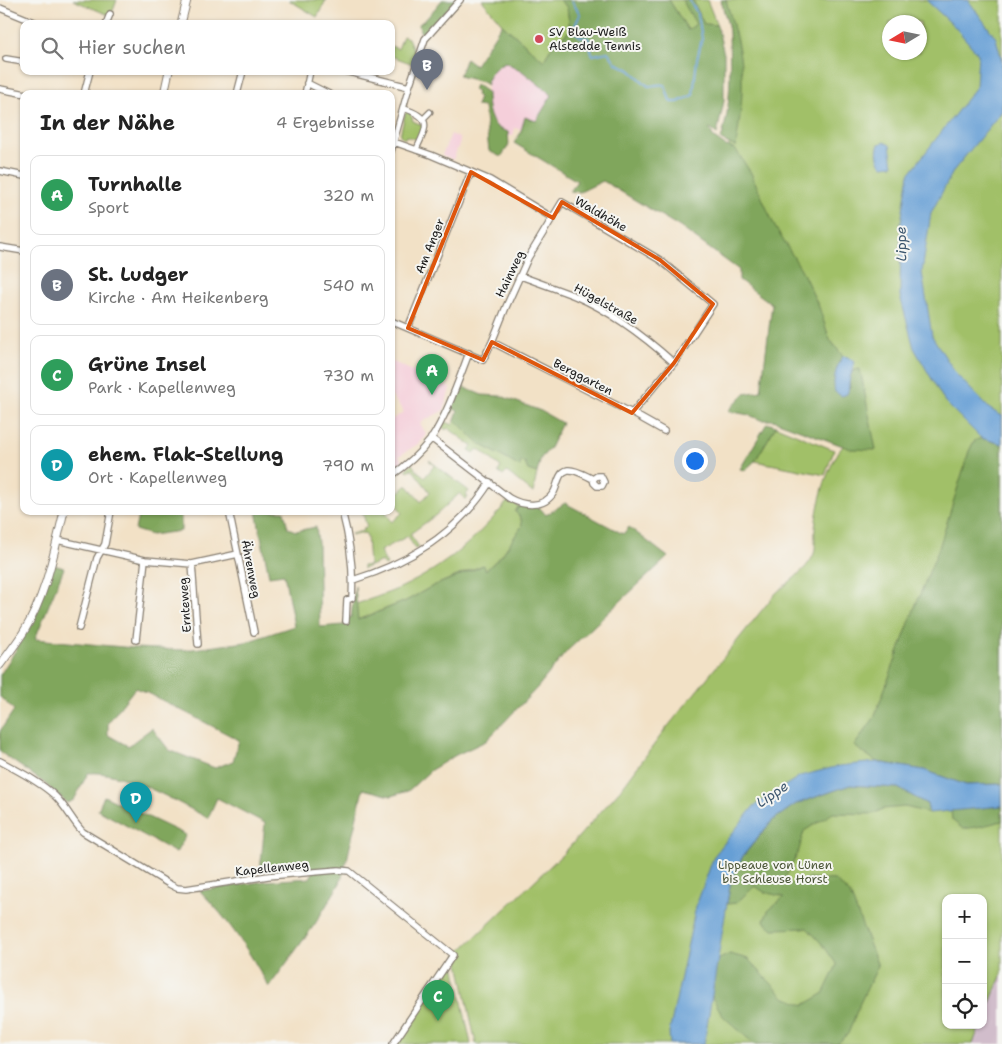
<!DOCTYPE html>
<html lang="de">
<meta charset="utf-8">
<style>
body{margin:0;font-family:"Shantell Sans",sans-serif;background:#f2f2f2;color:#222}
.controls{position:absolute;right:15px;bottom:15px;display:grid;overflow:hidden;border-radius:10px;box-shadow:0 1px 4px #0004}
.controls button{width:45px;height:45px;display:grid;place-items:center;padding:0;border:0;border-bottom:1px solid #e0e0e0;background:#fff;color:#222;font:25px sans-serif}
.compass{position:absolute;left:882px;top:15px;width:45px;height:45px;border-radius:50%;background:#fff;box-shadow:0 1px 4px #0004;rotate:260deg}
.you{position:absolute;left:694px;top:460px;width:18px;height:18px;margin:-12px;border:4px solid #fff;border-radius:50%;background:#1a73e8;box-shadow:0 0 0 8px #1a73e833}
.badge{display:grid;place-items:center;width:32px;height:32px;border-radius:50%;background:#2563eb;color:#fff;font-size:16px;font-weight:700}
.pin{position:absolute;translate:-50% -41px;filter:drop-shadow(0 1px 2px #0008)}
.pin::after{content:'';position:absolute;top:26px;width:18px;height:15px;background:inherit;clip-path:polygon(0 0,100% 0,50% 100%)}
.list{margin:0;padding:0;list-style:none}
h2{display:flex;justify-content:space-between;align-items:center;height:65px;margin:0;padding:0 20px;font-size:21px}
h2 small{font-size:16px;font-weight:400;color:#767676}
.list li{display:grid;grid-template-columns:32px 1fr auto;gap:15px;align-items:center;box-sizing:border-box;height:80px;margin:0 10px 10px;padding:0 10px;border:1px solid #e0e0e0;border-radius:10px}
.list b{display:block;font-size:19px;white-space:nowrap}
.list p{margin:0;font-size:16px;white-space:nowrap;color:#767676}
.list em{font-size:16px;font-style:normal;color:#767676}
.icon{flex:none;width:28px;height:28px;fill:none;stroke:currentColor;stroke-width:2;stroke-linecap:round;stroke-linejoin:round}
.map{position:relative;flex:none;width:1002px;height:1044px;overflow:hidden}
.search{position:absolute;background:#fff;box-shadow:0 1px 4px #0004;left:20px;top:20px;width:375px;height:55px;display:flex;align-items:center;gap:12px;box-sizing:border-box;padding:0 18px;border-radius:10px;color:#767676;font-size:19px}
.panel{position:absolute;background:#fff;box-shadow:0 1px 4px #0004;left:20px;top:90px;width:375px;height:425px;border-radius:10px}
.map>svg:first-child{display:block}
.built{fill:#f5cfda}
.industrial{fill:#d1bdcb}
.green{fill:#a1c068;stroke:#5e6e42;fill-rule:evenodd}
.forest{fill:#80a65c;stroke:#4e613c;fill-rule:evenodd}
.water{fill:#669fd5;stroke:#415e78}
.lines{fill:none;stroke-linecap:round;stroke-linejoin:round}
.stream{stroke:#669fd5;stroke-width:2}
.pedestrian-casing{stroke:#877e71;stroke-width:7}
.minor-casing{stroke:#877e71;stroke-width:8}
.tertiary-casing{stroke:#877e71;stroke-width:9}
.pedestrian{stroke:#fff;stroke-width:4.5}
.minor{stroke:#fff;stroke-width:5.5}
.tertiary{stroke:#fff;stroke-width:7}
.marked{fill:none;stroke:#de560d;stroke-width:4;stroke-linejoin:round}
.poi-dot{fill:#d1495b;stroke:#f6f6f2;stroke-width:2}
.labels{text-anchor:middle;stroke-width:4;stroke-linejoin:round;paint-order:stroke}
.poi-label{font-size:12px;fill:#1c1c1c;stroke:#f6f6f2;text-anchor:start}
.street-label{font-size:12px;fill:#1c1c1c;stroke:#f6f6f2}
.park-label{font-size:12px;fill:#4b5537;stroke:#f6f6f2}
.water-label{font-size:14px;font-style:italic;fill:#3d576f;stroke:#f6f6f2}
</style>
<div class="map">
<svg width="1002" height="1044" viewBox="0 0 1002 1044">
<rect width="100%" height="100%" fill="#f6f6f2"/>
<filter id="ink" filterUnits="userSpaceOnUse"><feTurbulence type="fractalNoise" baseFrequency=".02" numOctaves="2"/><feDisplacementMap in="SourceGraphic" scale="10" xChannelSelector="R" yChannelSelector="G"/><feConvolveMatrix kernelMatrix="1 2 1 2 8 2 1 2 1" color-interpolation-filters="sRGB"/></filter>
<filter id="wash" filterUnits="userSpaceOnUse"><feTurbulence type="fractalNoise" baseFrequency=".0096" numOctaves="4" result="noise"/><feDisplacementMap in="SourceGraphic" scale="20" xChannelSelector="R" yChannelSelector="G"/><feGaussianBlur stdDeviation="1.12" result="paint"/><feColorMatrix in="noise" values="0 0 0 0 0 0 0 0 0 0 0 0 0 0 0 0 0 1.4 0 .05"/><feComposite in="paint" operator="in"/></filter>
<g filter="url(#wash)">
<rect width="100%" height="100%" fill="#f2e1c6"/>
<path class="built" d="M505,62L522,71L552,95L536,122L525,117L521,130L515,128L513,136H509L508,132L498,128L492,119L487,105V77L497,67Z
M451,134L459,138L460,142L453,160L442,155Z
M391,361L450,388L444,410L420,423L426,434L421,442L399,456L403,461L391,470V420L404,412L391,395Z"/>
<path class="industrial" d="M1002,956V1044H966L974,1025H983V1003Z"/>
<path class="green" d="M73,0H117L111,16Z
M289,0H326L317,17Z
M482,0H559L567,7L570,30L550,49L544,61L502,24Z
M669,0H707L717,25L704,24L688,30Z
M722,0H1002V974L983,1019V898H946V1025H980L973,1044H476L457,954L565,852L621,789L665,730L775,594C787,583 805,572 813,556C817,548 814,538 815,529C817,505 827,465 843,446L792,350L728,150L731,136L739,61ZM890,22H920V52H890Z
M403,36L408,38L416,56L413,64L391,56V46L398,49Z
M406,110L410,112L413,121L424,126L423,131L418,140L406,136L404,139L400,135Z
M455,420L477,442L519,466L521,461L525,463L528,470L537,473L533,493L507,472L503,476L498,472L501,467L478,449L474,453L469,450L472,446L448,428L446,430L441,426L444,421L453,425Z
M776,426L834,450L825,475L755,461Z
M429,460L469,491L466,495L468,497L466,500L460,493L436,515L410,534L419,547L415,549L408,536L380,551L387,565L385,566L382,561L363,569V566L369,565L367,536L365,533L352,535L351,534L363,531V528L367,527L362,511H385L392,522L402,513L391,495V491L395,496L406,486H408L421,502L430,492L412,469L408,471L406,469L412,464L416,470L425,477L434,466Z
M508,501L519,506L515,512L521,518L522,526L502,555L486,570L483,565L433,586L406,601L357,620L356,604C371,599 386,594 400,588C445,567 476,539 508,501Z
M448,965H454L471,1044H395Z"/>
<path class="forest" d="M442,0H456L432,26L422,34L420,31L419,24L427,18Z
M559,0H669L688,30L696,24L682,0H693L704,24L717,25L724,54V101L717,134L709,128L714,138L724,145L736,150L751,173L775,227L801,269L819,307L830,340L843,356L839,362L850,388C849,381 849,375 854,370L860,369L876,450L851,449L773,420H761L749,415L728,411L744,394L761,391L772,304L739,280V270L680,227L603,181L580,192L570,191L577,181L514,143L520,134L525,117L536,121L552,95L522,71L505,62C496,67 488,73 487,85L482,82L459,76L466,58L475,65L502,24L544,61L550,49L570,30L567,7Z
M721,0H726C733,25 741,50 742,76C743,100 739,124 736,147L721,140C732,102 730,73 729,34C729,24 723,11 721,0Z
M475,85L480,87L487,92C487,103 488,119 497,127C500,130 505,130 508,132L509,145L501,157L489,151L484,107L476,106L479,97L476,95L477,92L473,90Z
M460,386L482,395L501,396L541,411L562,423L550,448L541,458L537,473L528,470L525,463L521,461L520,467L477,442L455,420L458,411L454,409L452,414L448,413Z
M767,423L776,426L755,461L745,470L740,469Z
M981,438L1002,444V784L966,785L924,770L877,762L854,746L874,718L916,604L939,548L969,451L974,441Z
M565,503L623,534L629,527L668,557L567,651L537,688L486,741L456,755L431,770L408,791L391,796L363,789L347,860L340,883L315,924L269,987C249,951 229,920 200,891L265,881L310,878L315,868L260,871L265,823L217,798L208,818C176,802 124,770 88,773L74,800L67,803L43,782L0,752V731L14,710L0,697V675L29,629L33,614L51,564L64,568L35,639L134,648L185,650L246,642L294,626L284,574L269,576L256,511H284L288,528L296,531L316,527L318,543L320,627L344,625L345,619L351,617L355,586L358,620L406,601L433,586L473,570L483,565L486,570L502,555L522,526L521,518L515,512L519,506L539,507L546,515ZM135,688L148,693L239,740L233,761L215,768L169,750L152,728L128,746L108,735V723Z
M139,511H181V531L151,535L135,530Z
M850,785L898,788L927,804L929,813L905,807L883,809L873,814L833,813L804,831L799,850L783,882L796,885L809,878L835,880L850,894L878,966L860,1003L848,1034L837,1044H754L723,1016L711,995L717,960L730,954L748,959L784,997L804,1005L823,994L837,965L823,945L807,928L773,929L764,921L768,911L784,897L764,892L755,886L736,903L727,904L731,879L743,856L773,820L796,804Z
M104,796L186,835L176,853L98,810Z
M1002,806V821L982,826L963,829L952,820L951,810Z"/>
<path class="water" d="M926,0H968L996,38L1002,61V111L954,170L931,213L922,272L932,336L956,374L990,409L1002,416V444L981,438L945,402L914,348L900,296L901,222L909,174L976,87L978,54L955,27Z
M884,142L890,145L893,165L883,166C877,160 876,152 879,144Z
M843,356L848,357L854,362C854,369 851,372 850,378C848,385 850,388 847,394L842,396L835,392C832,381 836,367 843,356Z
M877,762L924,770L966,785L1002,784V806L929,813L927,804L898,788L850,785L796,804L773,820L758,837L743,856L731,879L704,1044H670L669,1033L696,906L714,856L754,806L800,776L839,766Z"/>
<g class="lines">
<path class="stream" d="M571,0L580,14L575,26L576,33L581,37L588,38L591,44V51L593,55L608,52L616,63L630,70L648,86C654,86 660,83 665,85L669,98L671,102H678L693,95L697,59L702,39L698,14L689,0"/>
</g>
</g>
<g filter="url(#ink)">
<g class="lines">
<g class="pedestrian-casing">
<path id="pedestrian" d="M403,108C432,118 428,125 416,150
M424,118L430,112"/>
</g>
<g class="minor-casing">
<path id="minor" d="M0,8L39,24
M106,24L110,14
M6,59L24,62
M345,71L409,87
M307,83L329,94
M0,89L26,94
M84,94L90,71
M237,94L243,71
M305,94L310,71
M394,142L431,155L490,180L553,218
M391,151L409,87L425,39L460,0
M0,171L24,176
M0,247L24,251
M521,276C539,283 557,289 575,296C611,311 645,337 674,363
M391,321L483,360L492,342L506,307L528,258L562,202L660,260L713,304L674,363L632,413
M408,328L471,172
M492,342L632,413L664,431
M431,438L509,498C523,506 544,509 554,492C558,485 558,472 568,470C576,469 586,476 593,479L594,483L597,486H602L604,482L601,476H597L593,479
M391,476C406,466 420,453 431,439C446,417 459,379 469,353
M229,511L254,632
M342,511C350,541 354,568 352,598L347,600L346,621
M57,540L145,560L192,564L238,554
M192,564L198,644
M353,580C408,563 459,532 490,482
M79,628L97,558L105,544L111,511
M136,640L145,560
M0,761C18,771 39,781 54,795C66,806 72,821 83,832L169,884L177,888L186,889L268,876L338,870L349,871L453,955L393,1044"/>
</g>
<g class="tertiary-casing">
<path id="tertiary" d="M181,24L187,0
M164,94L169,71
M0,665C8,654 16,644 23,633C46,596 54,553 64,511"/>
</g>
<use href="#pedestrian" class="pedestrian"/>
<use href="#minor" class="minor"/>
<use href="#tertiary" class="tertiary"/>
</g>
</g>
<path class="marked" d="M471,172L553,218L562,202L660,260L713,304L674,363L632,413L492,342L483,360L408,328Z"/>
<circle class="poi-dot" cx="539" cy="39" r="5"/>
<g class="labels">
<g class="poi-label">
<text x="549" y="36">SV Blau-Weiß<tspan x="549" dy="14">Alstedde Tennis</tspan></text>
</g>
<g class="street-label">
<text transform="translate(601 214) rotate(30)" y="4">Waldhöhe</text>
<text transform="translate(430 246) rotate(-68)" y="4">Am Anger</text>
<text transform="translate(510 274) rotate(-64)" y="4">Hainweg</text>
<text transform="translate(606 304) rotate(29)" y="4">Hügelstraße</text>
<text transform="translate(583 377) rotate(27)" y="4">Berggarten</text>
<text transform="translate(251 569) rotate(79)" y="4">Ährenweg</text>
<text transform="translate(185 605) rotate(-94)" y="4">Ernteweg</text>
<text transform="translate(272 868) rotate(-6)" y="4">Kapellenweg</text>
</g>
<g class="park-label">
<text x="775" y="869">Lippeaue von Lünen<tspan x="775" dy="14">bis Schleuse Horst</tspan></text>
</g>
<g class="water-label">
<text transform="translate(901 244) rotate(-91)" y="5">Lippe</text>
<text transform="translate(772 794) rotate(-34)" y="5">Lippe</text>
</g>
</g>
</svg>
<div class="controls">
<button>+</button>
<button>−</button>
<button><svg class="icon" aria-label="locate" viewBox="0 0 24 24"><circle cx="12" cy="12" r="6"/><path d="M12 2v4M12 18v4M2 12h4M18 12h4"/></svg></button>
</div>
<svg class="compass" viewBox="-18 -18 36 36"><path d="M0-13l5 13h-10z" fill="#e53935"/><path d="M0 13l5-13h-10z" fill="#767676"/></svg>
<div class="you"></div>
<div class="pin badge" style="left:432px;top:395px;background:#2e9e5b">A</div>
<div class="pin badge" style="left:427px;top:90px;background:#6b7280">B</div>
<div class="pin badge" style="left:438px;top:1021px;background:#2e9e5b">C</div>
<div class="pin badge" style="left:136px;top:823px;background:#0f9aa8">D</div>
<div class="search"><svg class="icon" aria-label="search" viewBox="0 0 24 24"><circle cx="10" cy="10" r="6"/><path d="M15 15l6 6"/></svg>Hier suchen</div>
<section class="panel">
<h2>In der Nähe<small>4 Ergebnisse</small></h2>
<ul class="list">
<li><span class="badge" style="background:#2e9e5b">A</span><div><b>Turnhalle</b><p>Sport</p></div><em>320 m</em></li>
<li><span class="badge" style="background:#6b7280">B</span><div><b>St. Ludger</b><p>Kirche · Am Heikenberg</p></div><em>540 m</em></li>
<li><span class="badge" style="background:#2e9e5b">C</span><div><b>Grüne Insel</b><p>Park · Kapellenweg</p></div><em>730 m</em></li>
<li><span class="badge" style="background:#0f9aa8">D</span><div><b>ehem. Flak-Stellung</b><p>Ort · Kapellenweg</p></div><em>790 m</em></li>
</ul>
</section>
</div>
